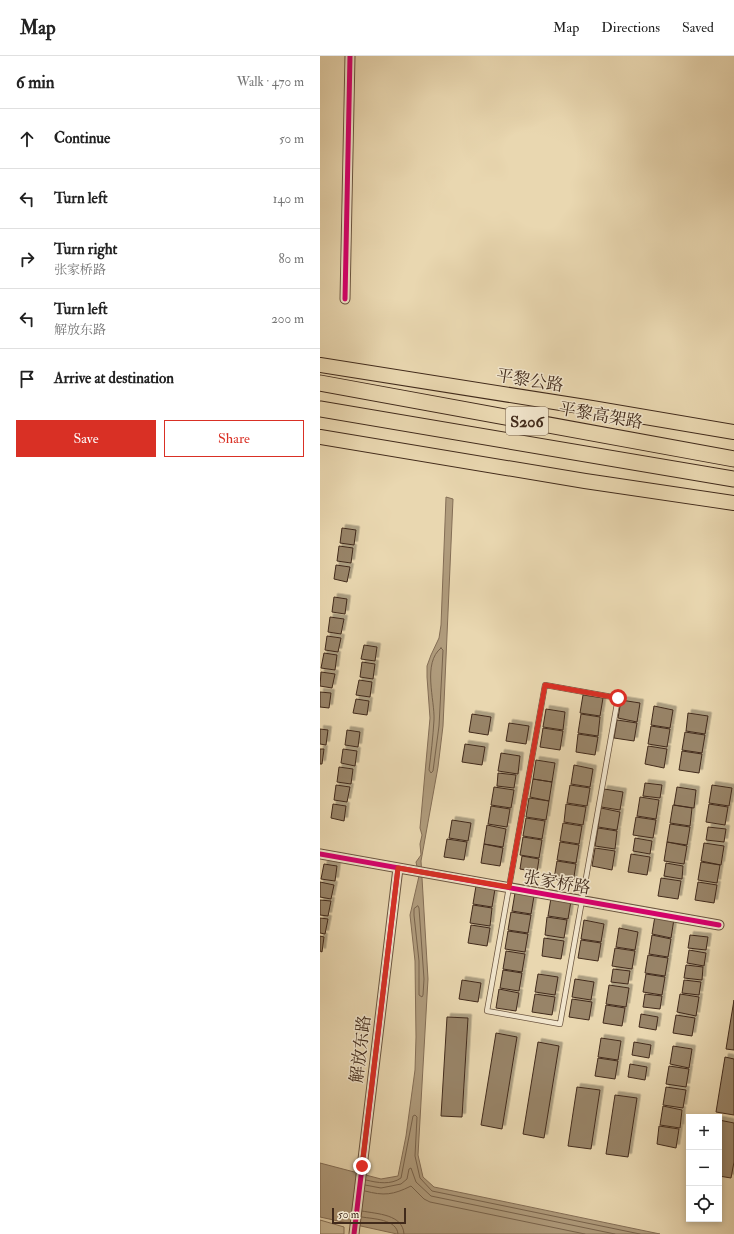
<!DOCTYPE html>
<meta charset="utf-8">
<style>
body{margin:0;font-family:"IM FELL Double Pica","Noto Serif SC",serif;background:#f6f6f6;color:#222}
.controls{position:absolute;right:12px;bottom:12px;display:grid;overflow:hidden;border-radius:0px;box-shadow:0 2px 6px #0003}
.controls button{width:36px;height:36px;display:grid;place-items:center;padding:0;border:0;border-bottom:1px solid #e0e0e0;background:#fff;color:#222;font:20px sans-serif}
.scale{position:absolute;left:12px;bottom:10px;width:74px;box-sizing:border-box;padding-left:4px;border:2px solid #412a1b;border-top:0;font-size:11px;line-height:14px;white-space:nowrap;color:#412a1b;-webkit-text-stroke:3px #f1e5cc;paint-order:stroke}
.stop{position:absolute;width:12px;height:12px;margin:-9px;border:3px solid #d93025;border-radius:50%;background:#fff}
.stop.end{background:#d93025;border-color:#fff;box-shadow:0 1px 4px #0008}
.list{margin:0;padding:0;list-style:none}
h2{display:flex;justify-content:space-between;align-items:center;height:52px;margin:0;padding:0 16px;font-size:17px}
h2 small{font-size:13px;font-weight:400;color:#767676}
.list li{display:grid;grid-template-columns:26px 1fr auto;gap:12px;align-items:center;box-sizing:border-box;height:60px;padding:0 16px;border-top:1px solid #e0e0e0}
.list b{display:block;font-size:15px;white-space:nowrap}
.list p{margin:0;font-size:13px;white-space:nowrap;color:#767676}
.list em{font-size:13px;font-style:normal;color:#767676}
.actions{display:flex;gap:8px;padding:12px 16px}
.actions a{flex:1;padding:9px 0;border:1px solid #d93025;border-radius:0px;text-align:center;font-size:14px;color:#d93025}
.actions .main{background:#d93025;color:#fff}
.icon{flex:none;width:22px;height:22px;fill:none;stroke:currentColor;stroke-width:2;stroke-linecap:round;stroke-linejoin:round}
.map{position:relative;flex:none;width:414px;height:1178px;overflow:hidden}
header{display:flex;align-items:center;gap:24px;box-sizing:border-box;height:56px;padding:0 20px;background:#fff;border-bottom:1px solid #e0e0e0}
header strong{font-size:19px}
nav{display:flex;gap:22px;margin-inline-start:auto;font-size:14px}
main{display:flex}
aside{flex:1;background:#fff}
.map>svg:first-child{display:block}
.green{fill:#ccba97;stroke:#867259}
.water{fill:#b09c7d;stroke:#846e56}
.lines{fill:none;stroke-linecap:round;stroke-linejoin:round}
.shore{stroke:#78634c;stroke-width:1}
.building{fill:#988468;stroke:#412a1b;filter:url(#shadow)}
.service-casing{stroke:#6b5540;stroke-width:6}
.minor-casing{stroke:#6b5540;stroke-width:11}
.primary-casing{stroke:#412a1b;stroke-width:16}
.trunk-casing{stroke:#412a1b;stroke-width:17}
.service{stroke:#f1e5cc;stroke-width:4.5}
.minor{stroke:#f1e5cc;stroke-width:9}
.primary{stroke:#e9d7b0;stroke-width:14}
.trunk{stroke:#e9d7b0;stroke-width:15}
.cycleway-casing{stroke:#f1e5cc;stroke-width:8}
.cycleway{stroke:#d6006c;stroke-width:5}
.route{stroke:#d93025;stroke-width:5}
.labels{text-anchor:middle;stroke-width:3;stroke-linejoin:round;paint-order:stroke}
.shield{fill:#f1e5cc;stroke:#766250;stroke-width:1}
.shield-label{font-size:16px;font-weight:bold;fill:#412a1b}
.street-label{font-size:17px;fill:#412a1b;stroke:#f1e5cc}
</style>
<header>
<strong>Map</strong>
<nav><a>Map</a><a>Directions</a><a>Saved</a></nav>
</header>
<main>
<aside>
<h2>6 min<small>Walk · 470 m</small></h2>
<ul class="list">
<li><svg class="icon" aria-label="ahead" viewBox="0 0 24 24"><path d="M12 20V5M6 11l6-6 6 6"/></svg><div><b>Continue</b></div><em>50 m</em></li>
<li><svg class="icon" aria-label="left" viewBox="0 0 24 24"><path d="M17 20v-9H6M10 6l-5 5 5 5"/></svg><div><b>Turn left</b></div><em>140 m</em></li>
<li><svg class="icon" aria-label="right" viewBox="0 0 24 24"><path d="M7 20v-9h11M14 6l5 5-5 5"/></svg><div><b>Turn right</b><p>张家桥路</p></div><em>80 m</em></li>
<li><svg class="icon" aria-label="left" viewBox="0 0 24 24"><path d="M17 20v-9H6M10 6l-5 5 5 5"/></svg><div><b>Turn left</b><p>解放东路</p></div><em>200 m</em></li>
<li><svg class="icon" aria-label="arrive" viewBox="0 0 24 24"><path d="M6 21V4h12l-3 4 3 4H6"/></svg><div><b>Arrive at destination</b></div></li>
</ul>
<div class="actions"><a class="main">Save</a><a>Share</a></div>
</aside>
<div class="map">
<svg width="414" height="1178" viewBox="0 0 414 1178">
<defs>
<filter id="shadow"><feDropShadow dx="3.5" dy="-3.5" stdDeviation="0" flood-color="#0004"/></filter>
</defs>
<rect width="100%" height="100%" fill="#e9d7b0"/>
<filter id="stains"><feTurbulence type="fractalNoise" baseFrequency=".005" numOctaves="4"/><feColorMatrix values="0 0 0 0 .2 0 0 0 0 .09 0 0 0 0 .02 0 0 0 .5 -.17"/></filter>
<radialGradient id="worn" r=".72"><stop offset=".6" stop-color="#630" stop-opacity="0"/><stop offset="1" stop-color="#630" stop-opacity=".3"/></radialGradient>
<path class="green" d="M0,1164L24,1171V1178H0Z"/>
<path class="water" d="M126,441L133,443L123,670L118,711L101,805L108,923L98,1099L103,1121L114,1131L340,1178H77L0,1161V1107L61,1123L78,1120L86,1080L95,1014L96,981L95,905L90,859L99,820L96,806L101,799L100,788L102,779L100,772L110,662L107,621V610L111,599L119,582L121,569Z"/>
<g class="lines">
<path class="shore" d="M121,592L123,594L119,670L113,715L111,717L109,714C111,698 113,681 114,664C115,644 102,607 121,592Z
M98,850L99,852L104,923L103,939L102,941L99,939V905L94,859V853Z
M46,1124C58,1127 71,1129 81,1122L93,1060L95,1059L97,1061L95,1100L100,1122L112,1135L320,1178
M45,1129L61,1132L81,1128L87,1123L89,1113L91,1112L96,1126L111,1140L295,1178
M45,1135C64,1140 73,1139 91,1130L104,1143L110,1146L265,1178
M42,1155C57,1158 83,1158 84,1178
M42,1161C53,1163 77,1163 78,1178"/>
</g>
<path class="building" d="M22,472L36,474L34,489L20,487Z
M19,490L33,492L31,507L17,505Z
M16,509L30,511L27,526L14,523Z
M14,541L27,543L25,558L12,556Z
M10,561L24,563L21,578L8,576Z
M7,580L21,582L18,596L5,594Z
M44,589L57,591L55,605L41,603Z
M4,597L17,599L15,614L1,612Z
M42,606L55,608L53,623L40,621Z
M1,616L15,618L12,632L0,630Z
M39,624L52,626L50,641L36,639Z
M0,636L11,637L9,652L0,651Z
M263,639L283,642L280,660L260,657Z
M36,643L49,645L47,659L33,657Z
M301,644L320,647L317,666L298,662Z
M334,650L353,654L350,672L331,669Z
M226,653L245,656L243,674L223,671Z
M368,657L388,660L385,678L366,675Z
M152,658L171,661L168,679L149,676Z
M261,658L280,661L278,680L258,677Z
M297,664L317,667L314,685L294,682Z
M189,667L209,670L206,688L186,685Z
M331,670L350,673L347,691L328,688Z
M223,672L243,675L240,694L220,691Z
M0,673L8,674L6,689L0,688Z
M27,674L40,676L38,691L25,689Z
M365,676L385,679L382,697L362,694Z
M258,678L278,681L275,699L256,696Z
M145,688L165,691L162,709L142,706Z
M328,690L347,693L344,712L325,708Z
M0,693H4L2,708H0Z
M23,693L37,695L35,710L21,707Z
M362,695L382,698L379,717L359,714Z
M181,697L200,700L198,718L178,715Z
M216,704L235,707L232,726L213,723Z
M254,709L273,713L270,731L251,728Z
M19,711L33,713L31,728L17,726Z
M178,717L196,719L194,732L177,730Z
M213,723L232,726L229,745L210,741Z
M325,727L342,729L340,742L323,740Z
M16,729L30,731L27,746L14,744Z
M250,729L270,732L267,750L247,747Z
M392,729L412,732L409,750L389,747Z
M174,731L194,734L191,752L171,749Z
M357,731L376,734L374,752L354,749Z
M284,733L303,736L300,754L281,751Z
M320,741L339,744L336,763L317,760Z
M209,742L229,745L226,764L206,761Z
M13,748L26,750L24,765L11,762Z
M246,748L266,751L263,769L244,766Z
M389,748L408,751L405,769L386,766Z
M353,749L372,752L370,770L350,767Z
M171,750L190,753L187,771L168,768Z
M281,752L300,756L297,774L278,771Z
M316,761L336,764L333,782L313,779Z
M206,762L225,765L222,783L203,780Z
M132,764L151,767L148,785L129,782Z
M243,767L262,770L259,788L240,785Z
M350,768L370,771L367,789L347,786Z
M167,769L186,773L183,791L164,788Z
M388,771L406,773L404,786L386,784Z
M278,772L297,775L295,793L275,790Z
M203,781L222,784L219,802L200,799Z
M315,782L332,785L330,798L313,795Z
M127,783L147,786L144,804L124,801Z
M240,786L259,789L256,807L237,804Z
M347,786L367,790L364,808L344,805Z
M384,787L404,790L401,809L381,805Z
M164,788L183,792L180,810L161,807Z
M275,792L295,795L292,814L272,810Z
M311,798L330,801L327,819L308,816Z
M202,800L219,803L217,816L200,813Z
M237,805L256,808L253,827L234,823Z
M381,806L400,809L397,827L378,824Z
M346,807L363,810L362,823L344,820Z
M4,808L17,810L15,825L1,823Z
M341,822L361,825L358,843L338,840Z
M0,826L14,829L11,843L0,841Z
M378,826L397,829L394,847L375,844Z
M156,830L175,833L172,851L153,848Z
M195,837L214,840L211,858L192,855Z
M231,842L251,845L248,863L228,860Z
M0,844L11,845L8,860L0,859Z
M153,849L172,852L170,870L150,867Z
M191,856L211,859L208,877L188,874Z
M335,860L354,863L351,882L332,878Z
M227,861L247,864L244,882L225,879Z
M0,862L8,863L5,878L0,877Z
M264,864L284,868L281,886L261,883Z
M151,869L170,872L167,890L148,887Z
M299,872L318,876L315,894L296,891Z
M188,875L208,878L205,896L185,893Z
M332,879L351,883L348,901L329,898Z
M370,879L388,881L386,894L368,892Z
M0,880L4,881L2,896L0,895Z
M224,882L244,885L241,903L222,900Z
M261,884L281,887L278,905L258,902Z
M295,892L315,895L312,913L292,910Z
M369,894L386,897L384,910L367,907Z
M186,895L205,898L202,916L183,913Z
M328,899L348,902L345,920L325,917Z
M366,909L383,911L382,924L364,922Z
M293,913L310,915L308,928L291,926Z
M183,914L202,917L199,935L180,932Z
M218,918L238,921L235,939L215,936Z
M326,918L345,921L342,939L323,936Z
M255,923L274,926L271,944L252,941Z
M142,924L161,927L158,946L139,943Z
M364,924L381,926L379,939L362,937Z
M289,929L309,932L306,951L286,948Z
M179,933L199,937L196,955L176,952Z
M215,938L235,941L232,959L212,956Z
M325,938L342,940L340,953L323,951Z
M360,938L379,941L376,960L357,956Z
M252,943L272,946L269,964L249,961Z
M414,944V994L406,993Z
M286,949L305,952L302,970L283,967Z
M321,958L338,961L336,974L319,971Z
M356,959L375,962L372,980L353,977Z
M127,961L148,962L142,1061L121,1060Z
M176,977L197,981L182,1073L161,1069Z
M281,982L301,985L298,1004L278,1001Z
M218,986L239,990L224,1082L203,1078Z
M314,986L331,989L329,1002L312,999Z
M353,990L372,993L369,1012L350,1008Z
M405,1001L414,1003V1059L396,1056Z
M278,1002L298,1005L295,1023L275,1020Z
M310,1008L327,1011L325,1024L308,1021Z
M349,1010L369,1013L366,1031L346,1028Z
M257,1031L280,1034L271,1093L248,1090Z
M346,1031L366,1034L363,1052L343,1049Z
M295,1039L317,1042L308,1101L286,1098Z
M343,1050L362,1054L360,1072L340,1069Z
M399,1064L414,1067V1106L411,1122L399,1120Z
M339,1070L359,1073L356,1092L337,1088Z"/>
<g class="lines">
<g class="service-casing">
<path id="service" d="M225,629L298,642L240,968L167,955Z"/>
</g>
<g class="minor-casing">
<path id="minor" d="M25,243L30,0
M0,798L399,869
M34,1178L78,812"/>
</g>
<g class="primary-casing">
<path id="primary" d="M0,309L272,352L414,376
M0,381L265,425L414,447"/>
</g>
<g class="trunk-casing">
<path id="trunk" d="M0,327L414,403
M0,353L414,423"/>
</g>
<use href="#service" class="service"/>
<use href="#minor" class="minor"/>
<use href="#primary" class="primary"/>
<use href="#trunk" class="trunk"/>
<g class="cycleway-casing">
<path id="cycleway" d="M25,243L30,0
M0,798L399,869
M34,1178L78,812"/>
</g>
<use href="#cycleway" class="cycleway"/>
</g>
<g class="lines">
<path class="route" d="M42,1110L78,812L189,831L225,629L298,642"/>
</g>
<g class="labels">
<rect class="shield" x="186" y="351" width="42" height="28" rx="3"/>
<g class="shield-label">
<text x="207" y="371">S206</text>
</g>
<g class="street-label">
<text transform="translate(210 324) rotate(9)" y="6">平黎公路</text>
<text transform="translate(281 359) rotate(10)" y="6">平黎高架路</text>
<text transform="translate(237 826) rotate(10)" y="6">张家桥路</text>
<text transform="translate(40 993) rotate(-83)" y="6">解放东路</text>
</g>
</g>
<rect width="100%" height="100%" filter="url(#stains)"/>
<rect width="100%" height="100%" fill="url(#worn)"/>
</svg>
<div class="controls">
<button>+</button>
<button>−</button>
<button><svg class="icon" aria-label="locate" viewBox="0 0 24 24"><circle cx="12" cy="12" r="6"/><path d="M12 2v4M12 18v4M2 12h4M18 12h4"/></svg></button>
</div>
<div class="scale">50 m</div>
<div class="stop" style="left:298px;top:642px"></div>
<div class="stop end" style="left:42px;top:1110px"></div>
</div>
</main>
